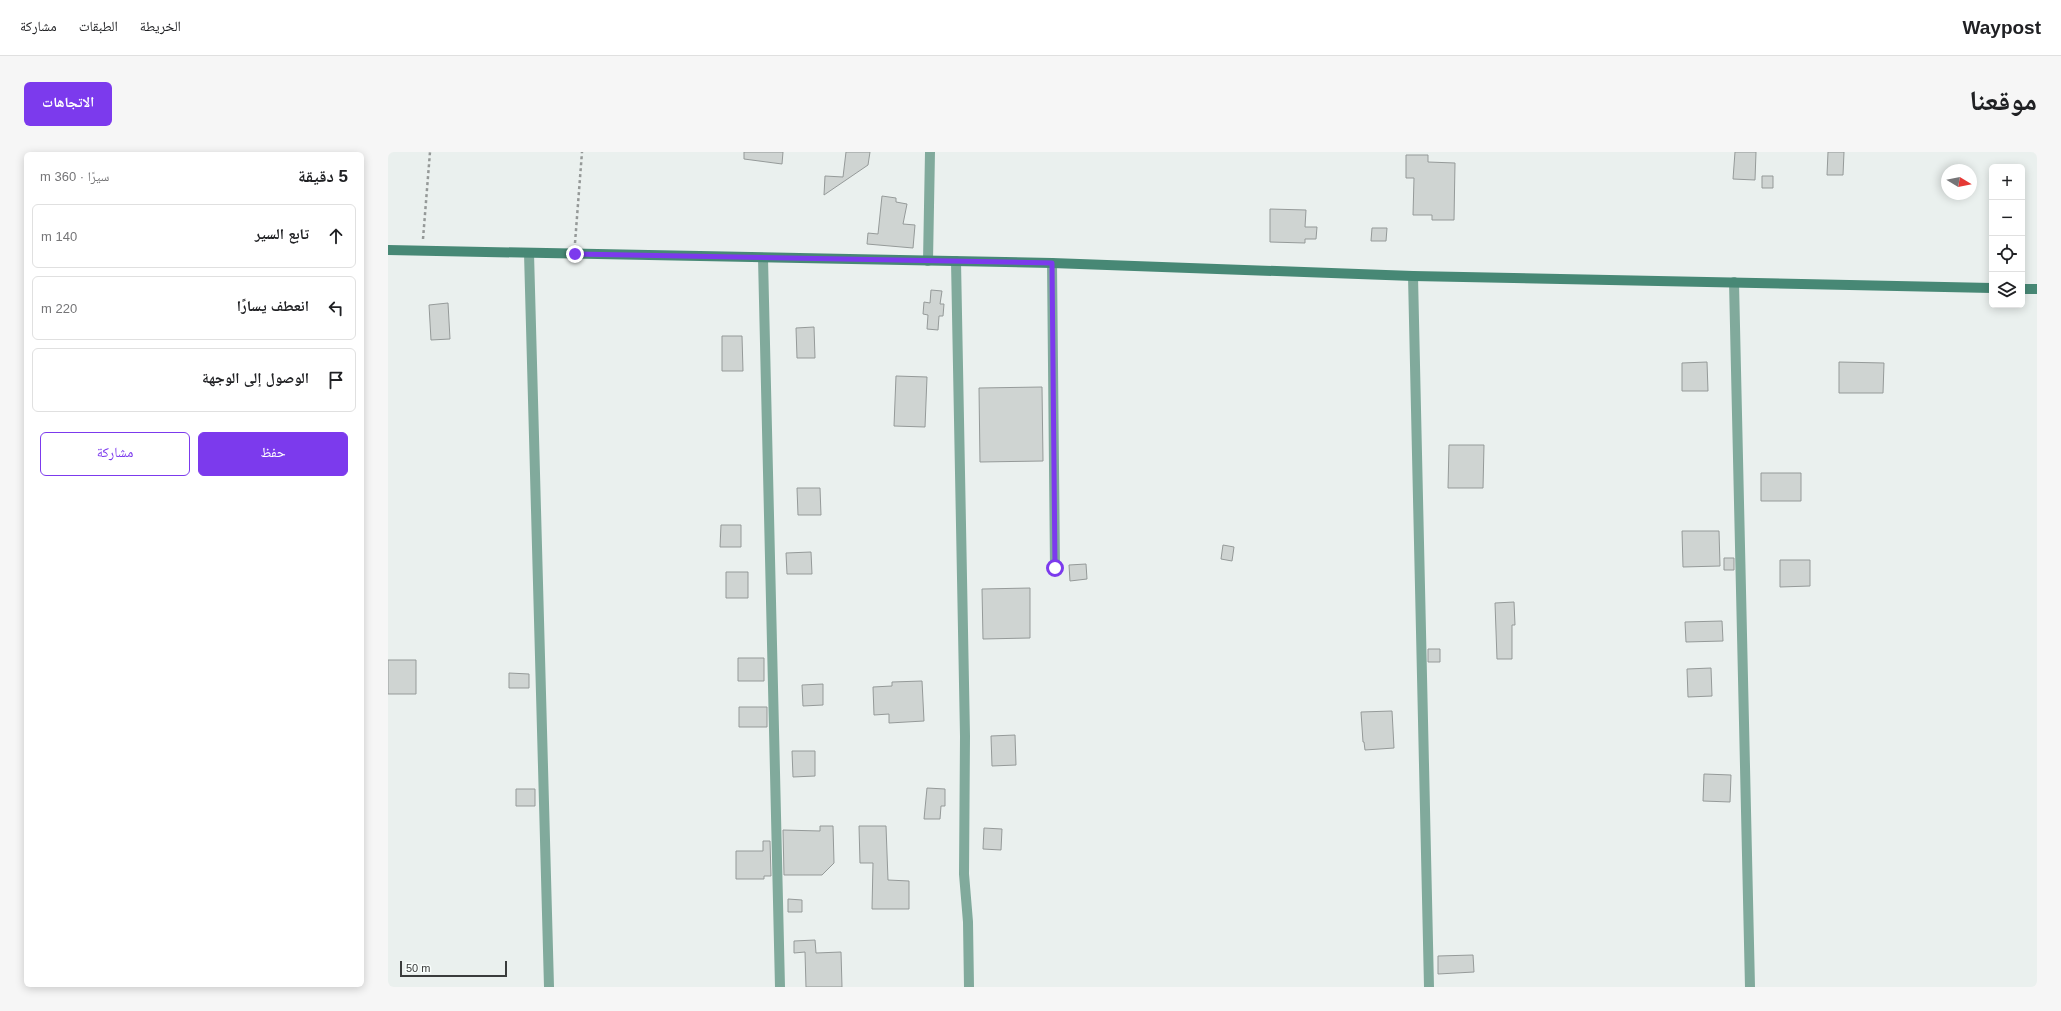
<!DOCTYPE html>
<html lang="ar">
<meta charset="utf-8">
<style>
body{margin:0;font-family:Arial,"Noto Naskh Arabic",sans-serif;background:#f6f6f6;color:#202124;direction:rtl}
.controls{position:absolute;right:12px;top:12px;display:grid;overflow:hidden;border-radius:6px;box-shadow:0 2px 10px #0003}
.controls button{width:36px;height:36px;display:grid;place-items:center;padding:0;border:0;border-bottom:1px solid #e0e0e0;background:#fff;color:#202124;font:20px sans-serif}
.compass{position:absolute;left:1553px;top:12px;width:36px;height:36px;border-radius:50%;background:#fff;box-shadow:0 2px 10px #0003;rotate:100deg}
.scale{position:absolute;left:12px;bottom:10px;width:107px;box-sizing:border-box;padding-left:4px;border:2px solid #3a3c3c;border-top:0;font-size:11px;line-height:14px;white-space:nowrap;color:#3a3c3c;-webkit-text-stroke:3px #f8fdfb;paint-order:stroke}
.stop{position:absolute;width:12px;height:12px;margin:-9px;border:3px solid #7c3aed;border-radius:50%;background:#fff}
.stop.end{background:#7c3aed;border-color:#fff;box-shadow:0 1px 4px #0008}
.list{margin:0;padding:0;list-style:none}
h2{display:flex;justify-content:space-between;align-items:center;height:52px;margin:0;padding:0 16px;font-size:17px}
h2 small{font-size:13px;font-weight:400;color:#757577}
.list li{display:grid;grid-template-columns:26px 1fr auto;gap:12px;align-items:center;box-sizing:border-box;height:64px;margin:0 8px 8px;padding:0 8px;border:1px solid #e0e0e0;border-radius:6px}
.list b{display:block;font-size:15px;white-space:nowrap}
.list em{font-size:13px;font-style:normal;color:#757577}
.actions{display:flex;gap:8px;padding:12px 16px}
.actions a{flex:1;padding:9px 0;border:1px solid #7c3aed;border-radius:6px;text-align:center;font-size:14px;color:#7c3aed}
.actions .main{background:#7c3aed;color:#fff}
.icon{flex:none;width:22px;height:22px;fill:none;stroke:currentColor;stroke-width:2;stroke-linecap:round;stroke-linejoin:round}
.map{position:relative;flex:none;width:1649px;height:835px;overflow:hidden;direction:ltr;border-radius:6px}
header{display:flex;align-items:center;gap:24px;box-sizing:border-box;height:56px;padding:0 20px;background:#fff;border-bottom:1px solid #e0e0e0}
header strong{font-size:19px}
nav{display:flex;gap:22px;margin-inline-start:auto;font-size:14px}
.intro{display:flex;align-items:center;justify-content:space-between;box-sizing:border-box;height:96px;padding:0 24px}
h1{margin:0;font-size:28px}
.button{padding:10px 18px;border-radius:6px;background:#7c3aed;color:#fff;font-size:14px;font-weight:700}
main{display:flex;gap:24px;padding:0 24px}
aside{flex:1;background:#fff;border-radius:6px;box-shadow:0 2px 10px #0003}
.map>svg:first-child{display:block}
.building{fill:#cfd4d2;stroke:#959a99}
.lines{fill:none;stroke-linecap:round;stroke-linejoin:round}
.path{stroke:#959998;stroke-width:2.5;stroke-dasharray:3 3;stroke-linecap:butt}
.street{stroke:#81aa9c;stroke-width:10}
.secondary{stroke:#478875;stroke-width:10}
.route{stroke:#7c3aed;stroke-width:5}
</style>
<header>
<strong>Waypost</strong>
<nav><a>الخريطة</a><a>الطبقات</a><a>مشاركة</a></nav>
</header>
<div class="intro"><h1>موقعنا</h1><a class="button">الاتجاهات</a></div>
<main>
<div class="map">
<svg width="1649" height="835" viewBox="0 0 1649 835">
<rect width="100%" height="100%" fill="#eaf0ee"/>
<path class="building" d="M356,0H395L394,12L356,7Z
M458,0H482L480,13L436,43L437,24L455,25Z
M1347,0H1368L1367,28L1345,27Z
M1440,0H1456L1455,23H1439Z
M1018,3H1040V10L1067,11L1066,68H1044V63H1025L1026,26H1018Z
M1374,24H1385V36H1374Z
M494,44L508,46V50L519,52L515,72L527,73L525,96L479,92L480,81L490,82Z
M882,57L918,58L917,75H929L928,87H917V91L882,90Z
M984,76H999L998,89H983Z
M543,138L554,139L552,152H556L555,164H551L550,178L539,177L540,163L535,162L536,150L542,151Z
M60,151L62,187L43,188L41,153Z
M426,175L427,206H409L408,176Z
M334,184H354L355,219H334Z
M1319,210L1320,239H1294V211Z
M1451,210L1496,211L1495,241H1451Z
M508,224L539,225L537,275L506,274Z
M654,235L655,309L592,310L591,236Z
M1061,293H1096L1095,336H1060Z
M1373,321H1413V349H1373Z
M409,336H432L433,363H410Z
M333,373H353V395H332Z
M1294,379H1331L1332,414L1295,415Z
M835,393L846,395L844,409L833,407Z
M423,400L424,422H399L398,401Z
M1336,406H1346V418H1336Z
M1392,408H1422V434L1392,435Z
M698,412L699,427L682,429L681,413Z
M338,420H360V446H338Z
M642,436V486L595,487L594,437Z
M1126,450L1127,473H1124V507H1109L1107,451Z
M1334,469L1335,489L1298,490L1297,470Z
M1040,497H1052V510H1040Z
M350,506H376V529H350Z
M0,508H28V542H0Z
M1323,516L1324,544L1300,545L1299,517Z
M121,521L141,522V536H121Z
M534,529L536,569L501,571V562L486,563L485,535L504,534V530Z
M435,532V553L415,554L414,533Z
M351,555H379V575H351Z
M1004,559L1006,596L977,598L976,590H975L973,560Z
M627,583L628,613L604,614L603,584Z
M404,599H427V624L405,625Z
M1316,622L1343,623L1342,650L1315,649Z
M539,636L557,637V654H553L552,667H536Z
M128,637H147V654H128Z
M432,674H445L446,711L434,723H396L395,678L432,679Z
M471,674H498L500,728L521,729V757H484L485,711H472Z
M596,676L614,677L613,698L595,697Z
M375,689H382L383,724H376V727H348V699H375Z
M400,747L414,748V760H400Z
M427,788L428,801L453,800L454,835H418L417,800L406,801V789Z
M1085,803L1086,820L1050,822V804Z"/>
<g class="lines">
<path class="path" d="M35,87L42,0
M187,91L194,0"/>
<path class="street" d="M141,101L161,835
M375,106L392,835
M540,109L542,0
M568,109L577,584L576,722L580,770L581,835
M664,111L667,416
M1025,124L1041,835
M1346,130L1362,835"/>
<path class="secondary" d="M0,98L664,111L1025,124L1604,136
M1634,137H1649"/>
</g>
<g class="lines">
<path class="route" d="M187,102L664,111L667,416"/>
</g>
</svg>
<div class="controls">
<button>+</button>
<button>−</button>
<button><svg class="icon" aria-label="locate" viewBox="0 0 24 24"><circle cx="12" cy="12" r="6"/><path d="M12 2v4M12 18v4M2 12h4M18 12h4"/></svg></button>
<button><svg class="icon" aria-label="layers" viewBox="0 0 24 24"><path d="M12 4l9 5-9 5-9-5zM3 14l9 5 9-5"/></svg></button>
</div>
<svg class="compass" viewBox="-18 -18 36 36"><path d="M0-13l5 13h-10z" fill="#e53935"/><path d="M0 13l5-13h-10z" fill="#757577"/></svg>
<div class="scale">50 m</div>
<div class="stop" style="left:667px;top:416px"></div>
<div class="stop end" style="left:187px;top:102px"></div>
</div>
<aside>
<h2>5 دقيقة<small>سيرًا · 360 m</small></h2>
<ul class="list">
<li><svg class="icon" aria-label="ahead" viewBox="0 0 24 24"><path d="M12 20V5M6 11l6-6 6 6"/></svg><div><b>تابع السير</b></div><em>140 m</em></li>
<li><svg class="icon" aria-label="left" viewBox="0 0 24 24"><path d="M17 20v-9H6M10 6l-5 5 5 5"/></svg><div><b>انعطف يسارًا</b></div><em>220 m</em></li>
<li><svg class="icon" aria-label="arrive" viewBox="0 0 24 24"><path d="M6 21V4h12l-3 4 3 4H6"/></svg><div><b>الوصول إلى الوجهة</b></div></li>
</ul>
<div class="actions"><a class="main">حفظ</a><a>مشاركة</a></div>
</aside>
</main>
